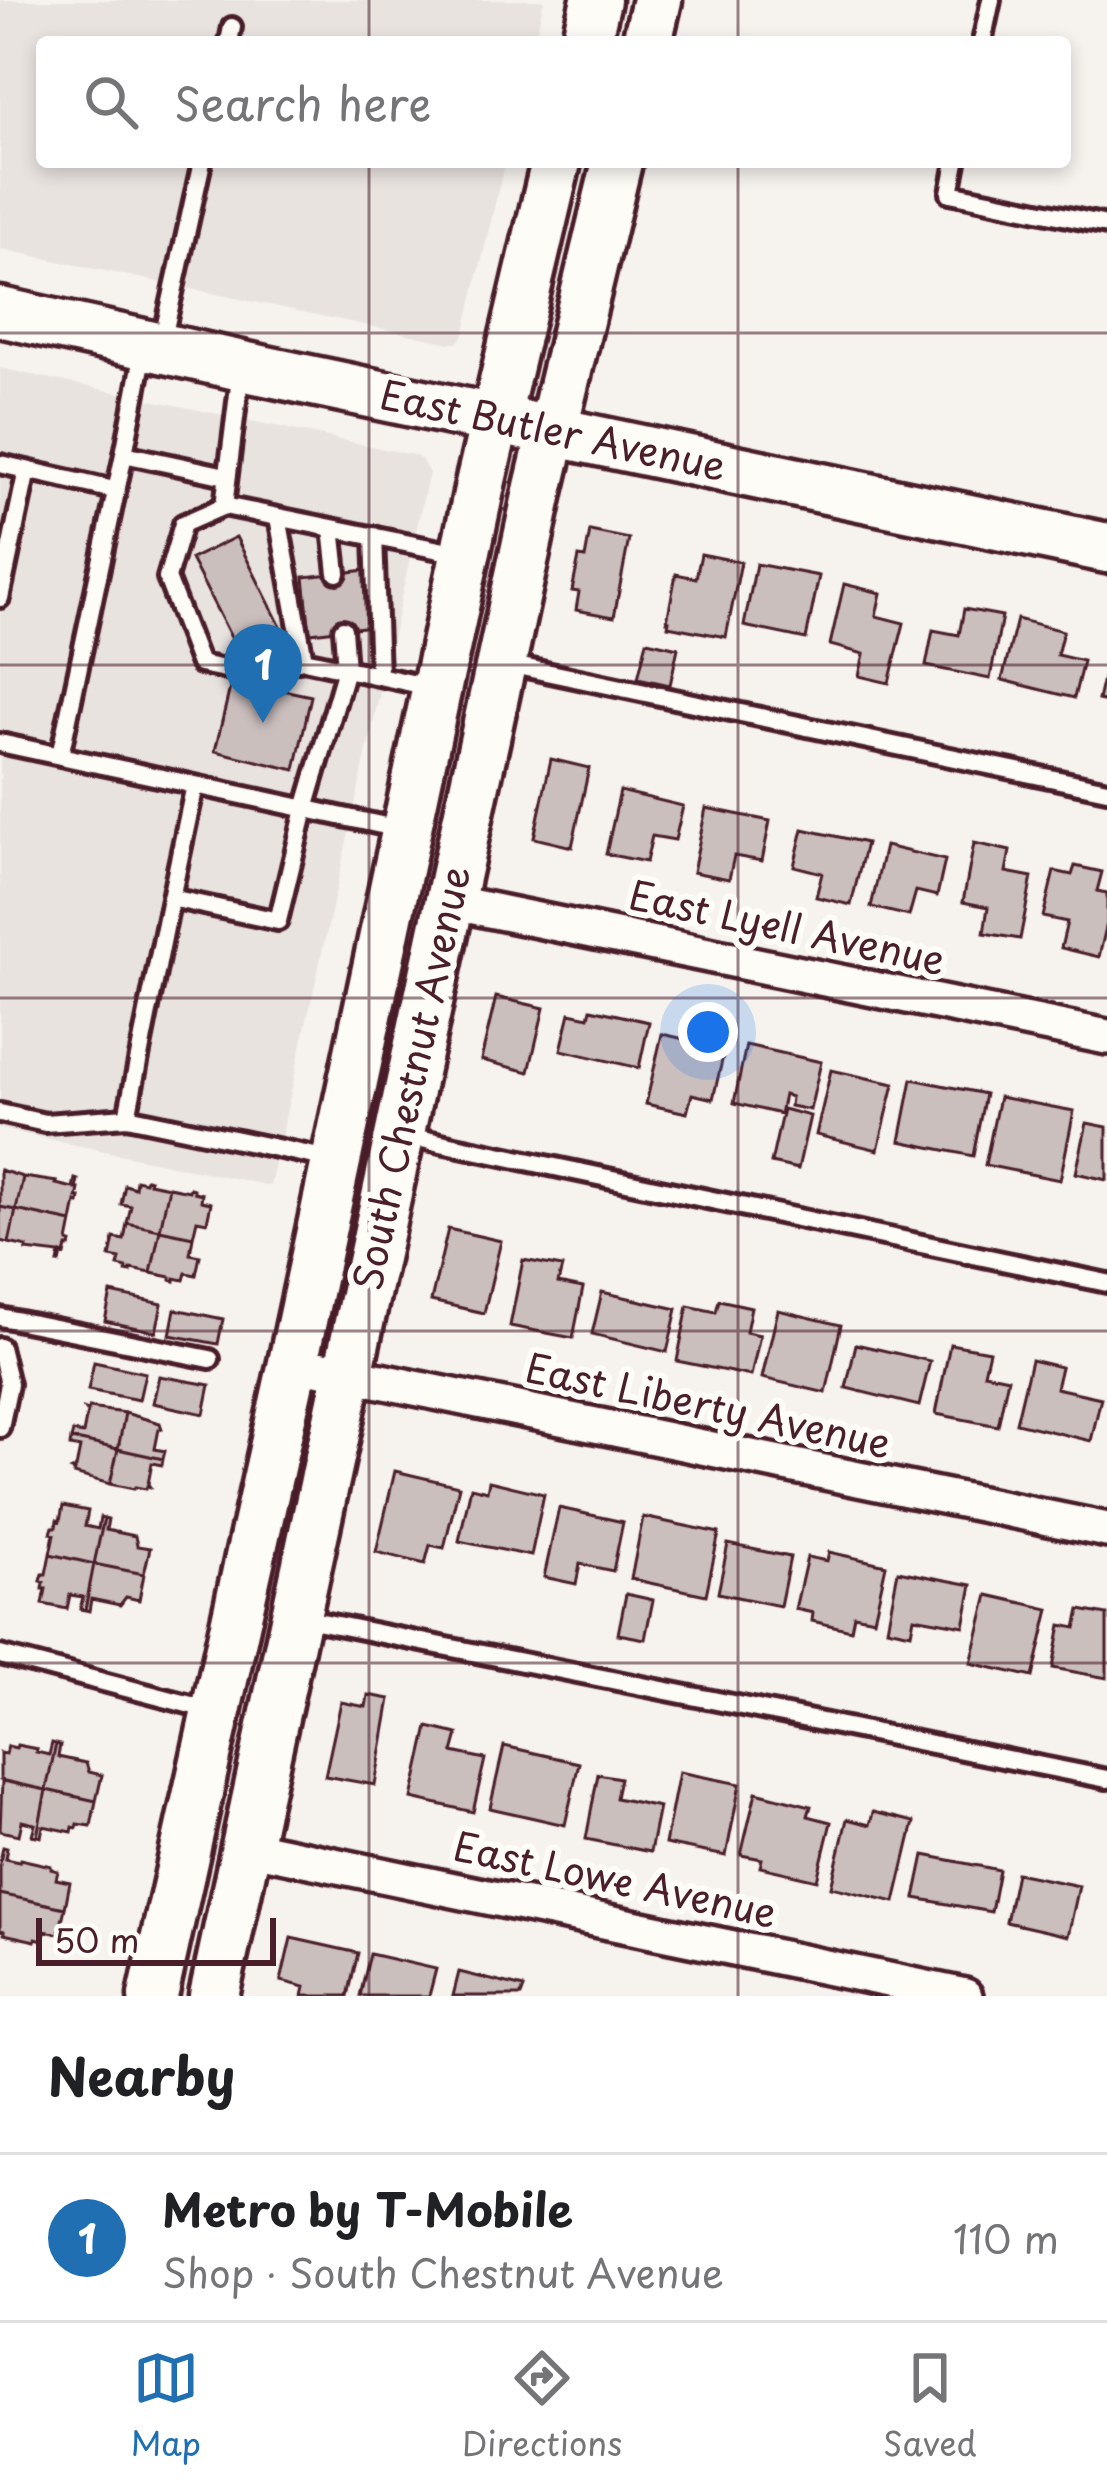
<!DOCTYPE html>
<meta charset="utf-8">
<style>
body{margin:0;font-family:"Playpen Sans",sans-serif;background:#f6f6f6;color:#202124}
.scale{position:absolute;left:36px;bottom:30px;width:240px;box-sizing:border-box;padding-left:12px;border:6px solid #4a1f2b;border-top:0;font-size:33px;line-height:42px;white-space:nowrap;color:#4a1f2b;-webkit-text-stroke:9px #fdfcf7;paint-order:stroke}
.you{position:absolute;left:708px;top:1032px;width:42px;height:42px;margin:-30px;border:9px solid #fff;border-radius:50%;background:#1a73e8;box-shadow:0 0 0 18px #1a73e833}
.badge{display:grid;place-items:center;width:78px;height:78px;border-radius:50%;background:#1f6fb2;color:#fff;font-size:39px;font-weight:700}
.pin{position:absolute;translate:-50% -99px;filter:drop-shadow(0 3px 6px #0008)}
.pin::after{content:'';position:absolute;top:63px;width:42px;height:36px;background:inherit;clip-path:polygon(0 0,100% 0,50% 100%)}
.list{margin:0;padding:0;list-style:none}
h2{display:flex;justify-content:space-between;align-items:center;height:156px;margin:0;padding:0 48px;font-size:51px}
h2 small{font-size:39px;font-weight:400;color:#757577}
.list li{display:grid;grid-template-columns:78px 1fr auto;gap:36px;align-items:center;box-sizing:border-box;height:168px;padding:0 48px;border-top:3px solid #e0e0e0}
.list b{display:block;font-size:45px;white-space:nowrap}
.list p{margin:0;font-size:39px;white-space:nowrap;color:#757577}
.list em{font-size:39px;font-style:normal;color:#757577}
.icon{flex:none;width:66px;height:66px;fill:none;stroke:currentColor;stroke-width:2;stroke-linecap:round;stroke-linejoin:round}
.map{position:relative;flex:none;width:1107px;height:1996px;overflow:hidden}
.search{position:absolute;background:#fff;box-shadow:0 6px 18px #0003;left:36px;right:36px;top:36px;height:132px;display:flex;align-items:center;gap:30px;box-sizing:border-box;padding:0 42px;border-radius:12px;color:#757577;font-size:45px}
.sheet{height:324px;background:#fff}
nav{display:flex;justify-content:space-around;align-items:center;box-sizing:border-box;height:168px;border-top:3px solid #e0e0e0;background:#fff;font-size:33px;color:#757577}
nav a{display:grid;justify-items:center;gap:6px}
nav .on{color:#1f6fb2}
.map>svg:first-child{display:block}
.built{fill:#e9e3e0}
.building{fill:#cbbfbe;stroke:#4a1f2b;stroke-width:3}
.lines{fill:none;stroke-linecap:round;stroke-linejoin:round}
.lane-casing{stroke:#4a1f2b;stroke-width:26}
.street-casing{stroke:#4a1f2b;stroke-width:42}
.secondary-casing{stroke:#4a1f2b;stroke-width:57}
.lane{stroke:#fdfcf7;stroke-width:16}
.street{stroke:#fdfcf7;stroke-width:33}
.secondary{stroke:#fdfcf7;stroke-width:48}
.grid{fill:none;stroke:#4a1f2b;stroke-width:3;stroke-opacity:0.55}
.labels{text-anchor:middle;stroke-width:12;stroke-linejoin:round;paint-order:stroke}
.street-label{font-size:39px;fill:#4a1f2b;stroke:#fdfcf7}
</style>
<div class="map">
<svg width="1107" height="1996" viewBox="0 0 1107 1996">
<rect width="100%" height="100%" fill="#f6f3ef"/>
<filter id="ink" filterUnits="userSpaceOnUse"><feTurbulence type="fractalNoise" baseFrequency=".00833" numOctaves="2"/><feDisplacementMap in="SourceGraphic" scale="24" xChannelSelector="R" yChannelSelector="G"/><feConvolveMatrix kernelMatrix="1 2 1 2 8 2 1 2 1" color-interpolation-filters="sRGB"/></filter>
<g filter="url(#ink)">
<path class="built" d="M0,0H544L534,42H42V162H505L464,335L457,343H450L0,249Z
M0,368L413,455L421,459L429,473L270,1186L0,1129Z"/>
<path class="building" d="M590,531L629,539L614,617L576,610L579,592L572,591L579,557L585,558Z
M236,537L288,641L244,663L191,559Z
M701,554L741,562L726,637L668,626L669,621H667L676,574L696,578Z
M756,564L819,576L806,639L744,626Z
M367,570L373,626L310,633L304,577Z
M844,584L881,593L876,616L904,623L889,683L859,676L864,654L830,645Z
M964,609L1002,616L990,679L926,666L933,630L959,635Z
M1017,619L1063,631L1057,655L1083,661L1074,698L1002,680Z
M647,641L678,648L670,685L638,678Z
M1106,665L1107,666V702L1098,700Z
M232,679L311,696L295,770L215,751Z
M551,759L589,768L572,847L534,838Z
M620,791L683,806L675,840L652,836L646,862L606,854Z
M706,808L770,821L762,861L734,856L729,879L693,872Z
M803,829L866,843L851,905L816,897L822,873L794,866Z
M974,843L1010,851L1006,872L1032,877L1020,939L984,933L988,907L963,902Z
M885,846L945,860L937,896L916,891L909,916L871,907Z
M1075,866L1102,872L1097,891L1107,893V923L1099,957L1061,948L1067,922L1043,917L1054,871L1072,875Z
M496,997L544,1008L529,1072L481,1060Z
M591,1009L649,1022L639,1068L561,1050L570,1013L589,1017Z
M662,1034L725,1048L713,1099L692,1094L687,1113L646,1104Z
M746,1045L821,1062L810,1110L790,1106L791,1097L784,1095L780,1114L734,1103Z
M831,1070L894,1084L878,1150L816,1135Z
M912,1079L985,1094L973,1156L900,1141Z
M999,1097L1074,1111L1060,1180L985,1165Z
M783,1109L810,1116L798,1169L771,1163Z
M1087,1123L1107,1127V1180L1076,1173Z
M0,1170L23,1177L16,1210L0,1207Z
M23,1177L57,1182L56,1184L73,1188L75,1179L78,1180L76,1189H79L77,1198H80L79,1203L76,1202L72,1222L16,1210Z
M146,1179L150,1180L149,1183L169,1187L160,1230L127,1223L131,1206L121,1204L125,1185L135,1188L136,1180L145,1182Z
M169,1187L189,1191L190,1188L194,1189V1192L202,1194L201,1201L211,1203L207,1222L197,1220L193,1237L160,1230Z
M0,1207L16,1210L9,1243L0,1241Z
M16,1210L72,1222L68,1242L71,1243L70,1247H67L65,1255L62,1254L60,1263H58L60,1254L26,1250L27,1247L9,1243Z
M127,1223L160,1230L151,1273L131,1269V1272L126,1271L127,1268L118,1266L120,1259L110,1257L114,1238L124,1240Z
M448,1229L501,1241L484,1313L431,1301Z
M160,1230L193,1237L190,1254L200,1256L196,1275L186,1273L184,1280L175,1278V1281L171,1280V1277L151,1273Z
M523,1260L562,1267L558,1283L583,1288L573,1338L510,1326Z
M602,1292L677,1309L667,1352L592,1334Z
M111,1293L162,1304L156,1332L105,1321Z
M719,1300L751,1307L746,1332L760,1335L751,1376L677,1361L688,1306L716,1312Z
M175,1309L223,1319L218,1344L170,1335Z
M778,1310L841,1325L826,1393L762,1378Z
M856,1344L930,1361L919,1406L846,1388Z
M950,1344L989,1351L984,1373L1008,1378L998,1426L936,1414Z
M1031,1360L1061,1367L1056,1388L1101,1398L1091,1441L1016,1423Z
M94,1362L145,1373L139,1400L88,1390Z
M159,1376L210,1385L204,1414L153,1403Z
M89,1408L125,1413L118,1449L71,1439L73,1432L83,1434L87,1413L85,1410L88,1411Z
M125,1413L160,1423L162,1429H159L155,1449L165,1451L163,1459L118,1449Z
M71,1439L118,1449L110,1484L74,1474L75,1471L72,1470L76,1468L80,1448L70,1446Z
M118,1449L163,1459L162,1465L152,1463L148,1484L150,1487L147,1486L146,1489L135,1487L134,1489L110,1484Z
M395,1471L459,1486L444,1548L430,1545L425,1564L376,1552Z
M489,1481L544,1494L531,1556L459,1541L471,1487L487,1491Z
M63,1506L88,1511L85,1526L98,1529L100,1517L104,1518L94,1564L50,1554L54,1534L51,1533L53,1527H56L57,1520L60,1521Z
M559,1508L623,1522L613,1571L580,1564L576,1584L544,1577Z
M643,1517L719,1533L706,1595L631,1579Z
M104,1518L108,1519L106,1530L135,1536L137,1546L150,1548L144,1574L94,1564Z
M728,1544L790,1557L780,1606L718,1593Z
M829,1552L886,1565L874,1619L854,1615L851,1630L812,1621L813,1613L795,1609L807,1557L827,1561Z
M50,1554L94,1564L85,1610L80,1609L83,1597L70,1595L67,1609L43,1604L46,1589H43L44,1582L41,1581L43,1574H46Z
M94,1564L144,1574L139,1600L126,1597L120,1605L91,1599L89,1611L85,1610Z
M898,1571L972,1585L964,1626L914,1617L911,1633L887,1628Z
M626,1594L653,1600L645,1639L618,1634Z
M988,1595L1049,1609L1033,1677L971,1663Z
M1080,1610L1107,1615V1678L1053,1668L1061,1625L1076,1628Z
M368,1695L390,1699L375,1785L325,1776L341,1702L366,1707Z
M428,1727L458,1734L453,1752L485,1759L473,1812L412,1798Z
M52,1743L56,1744L46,1790L0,1780V1753L6,1754L8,1746L16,1748L17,1745L37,1749L36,1752L49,1755Z
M56,1744L60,1745L58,1757L86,1763L89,1772L102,1775L96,1801L46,1790Z
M504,1746L579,1763L565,1825L490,1808Z
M679,1772L740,1784L726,1856L665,1844Z
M598,1774L620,1778L616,1798L659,1807L650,1852L586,1839Z
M2,1781L46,1790L37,1836L32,1835L35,1824L22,1821L19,1835L0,1831Z
M46,1790L96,1801L91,1826L78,1824L77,1828L73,1827L72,1832L43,1826L41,1837L37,1836Z
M756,1792L811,1806L808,1816L831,1822L817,1880L760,1867L762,1859L741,1855Z
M873,1812L914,1822L895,1902L831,1887L847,1819L870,1825Z
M3,1847L7,1848L5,1859L19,1862L20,1859L51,1866V1869L58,1871L56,1879L70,1882L65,1908L0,1894V1862Z
M924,1855L999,1870L991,1912L915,1898Z
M1016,1873L1079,1886L1068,1936L1006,1922Z
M0,1894L65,1908L59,1934L45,1931L43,1940L36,1938L35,1941L4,1934V1931L0,1930Z
M291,1938L358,1953L348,1996H303L305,1987L281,1981Z
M370,1954L436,1969L429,1996H360Z
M459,1972L524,1988L521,1996H453Z"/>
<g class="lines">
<g class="lane-casing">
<path id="lane" d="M229,42L232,27
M982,42L991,0
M956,162L950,193L1107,225
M145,346L124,454L226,476
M161,347L202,162
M0,464L114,490
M224,506L241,370
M278,517L304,660
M332,528L337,573
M374,536L379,675
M0,598L27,470
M343,629L346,669L304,660L240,672L200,664L167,578L183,524L224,506L464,555
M503,663L1107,790
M0,743L404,830
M60,756L124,454
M171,898L195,785
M0,1113L45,1123L127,1117
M403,1135L1107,1283
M334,1160L127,1117L171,898L278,921L305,809L346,669L430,687
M0,1317L210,1359
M0,1347L9,1384L0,1428
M302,1618L1107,1779
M0,1655L214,1711"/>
</g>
<g class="street-casing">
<path id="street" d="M450,902L1107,1037
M293,1363L1107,1530
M247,1847L965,1996"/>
</g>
<g class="secondary-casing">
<path id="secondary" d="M586,42L596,0
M647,42L657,0
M0,312L242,366L1107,548
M153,1996L293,1363L481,480L556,162
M214,1996L539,487L617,162"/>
</g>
<use href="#lane" class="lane"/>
<use href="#street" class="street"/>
<use href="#secondary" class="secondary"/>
</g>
</g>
<path class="grid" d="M369,0V42M738,0V42M369,162V1996M738,162V1996M0,333H1107M0,665H1107M0,998H1107M0,1331H1107M0,1663H1107"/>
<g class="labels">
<g class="street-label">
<text transform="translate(553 431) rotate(12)" y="14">East Butler Avenue</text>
<text transform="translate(787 928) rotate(12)" y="14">East Lyell Avenue</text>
<text transform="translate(412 1078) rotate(-78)" y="14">South Chestnut Avenue</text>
<text transform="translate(708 1406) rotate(12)" y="14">East Liberty Avenue</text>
<text transform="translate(615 1880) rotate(12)" y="14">East Lowe Avenue</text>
</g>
</g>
</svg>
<div class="scale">50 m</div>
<div class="you"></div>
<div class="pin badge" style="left:263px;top:723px">1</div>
<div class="search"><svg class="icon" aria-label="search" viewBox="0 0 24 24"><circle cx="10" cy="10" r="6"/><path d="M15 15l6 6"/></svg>Search here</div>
</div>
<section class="sheet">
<h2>Nearby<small></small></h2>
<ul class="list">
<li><span class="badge">1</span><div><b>Metro by T-Mobile</b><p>Shop · South Chestnut Avenue</p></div><em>110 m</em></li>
</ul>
</section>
<nav>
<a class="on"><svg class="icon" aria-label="map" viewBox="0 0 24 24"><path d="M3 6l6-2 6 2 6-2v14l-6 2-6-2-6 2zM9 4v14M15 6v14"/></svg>Map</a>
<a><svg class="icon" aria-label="directions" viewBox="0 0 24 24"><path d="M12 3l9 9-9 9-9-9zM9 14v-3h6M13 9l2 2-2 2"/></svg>Directions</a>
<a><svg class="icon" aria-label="saved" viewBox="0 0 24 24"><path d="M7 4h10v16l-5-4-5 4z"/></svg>Saved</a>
</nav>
